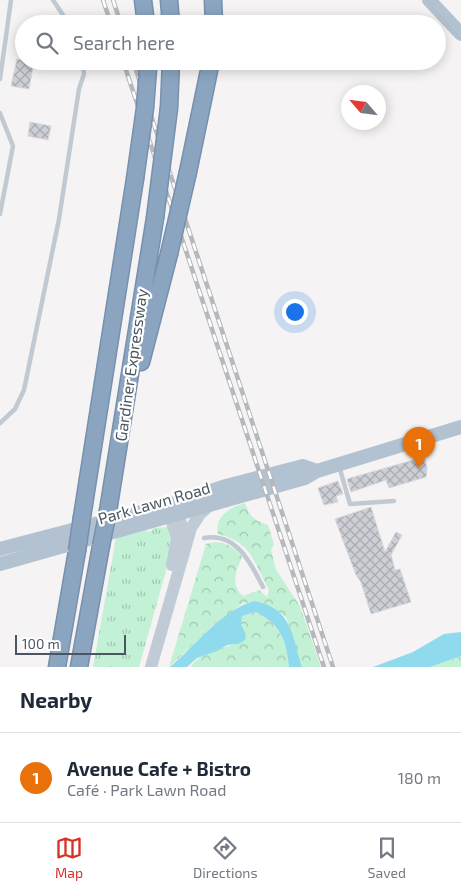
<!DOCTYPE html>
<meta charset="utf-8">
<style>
body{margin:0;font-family:"Exo 2",sans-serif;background:#f6f6f7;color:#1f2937}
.compass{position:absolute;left:341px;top:85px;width:45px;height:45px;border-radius:50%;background:#fff;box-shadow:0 2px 12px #0003;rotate:298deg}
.scale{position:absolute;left:15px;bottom:12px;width:111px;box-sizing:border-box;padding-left:5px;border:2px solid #4a5661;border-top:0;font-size:14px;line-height:18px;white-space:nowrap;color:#4a5661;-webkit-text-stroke:4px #fff;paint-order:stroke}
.you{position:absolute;left:294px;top:311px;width:18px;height:18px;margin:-12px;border:4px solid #fff;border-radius:50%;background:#1a73e8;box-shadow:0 0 0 8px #1a73e833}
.badge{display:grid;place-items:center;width:32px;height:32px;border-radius:50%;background:#d93025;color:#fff;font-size:16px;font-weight:700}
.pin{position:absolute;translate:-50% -41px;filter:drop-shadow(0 1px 2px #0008)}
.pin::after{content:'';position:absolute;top:26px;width:18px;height:15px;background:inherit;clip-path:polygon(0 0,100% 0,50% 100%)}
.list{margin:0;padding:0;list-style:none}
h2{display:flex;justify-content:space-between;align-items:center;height:65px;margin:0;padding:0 20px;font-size:21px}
h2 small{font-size:16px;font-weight:400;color:#747a83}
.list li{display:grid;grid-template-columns:32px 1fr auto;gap:15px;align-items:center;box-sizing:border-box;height:90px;padding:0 20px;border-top:1px solid #e0e1e3}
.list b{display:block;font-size:19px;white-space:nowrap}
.list p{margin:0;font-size:16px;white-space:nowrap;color:#747a83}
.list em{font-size:16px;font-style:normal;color:#747a83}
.icon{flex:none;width:28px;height:28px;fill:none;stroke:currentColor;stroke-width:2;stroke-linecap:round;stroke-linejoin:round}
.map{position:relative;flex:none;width:461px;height:667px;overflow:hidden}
.search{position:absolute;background:#fff;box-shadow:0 2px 12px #0003;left:15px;right:15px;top:15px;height:55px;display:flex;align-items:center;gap:12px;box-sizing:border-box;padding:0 18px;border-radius:28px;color:#747a83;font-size:19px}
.sheet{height:155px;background:#fff}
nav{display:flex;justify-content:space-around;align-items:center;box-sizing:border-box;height:70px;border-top:1px solid #e0e1e3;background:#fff;font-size:14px;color:#747a83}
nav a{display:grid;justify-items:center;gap:2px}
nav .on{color:#d93025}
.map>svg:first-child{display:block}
.grass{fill:url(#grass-tufts)}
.forest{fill:url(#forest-crowns)}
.water{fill:#90daee}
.building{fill:url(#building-cross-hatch);stroke:#d7d9de}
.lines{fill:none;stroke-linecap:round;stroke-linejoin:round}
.highway-casing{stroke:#7690ad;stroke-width:19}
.lane{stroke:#c1cad2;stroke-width:4.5}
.secondary{stroke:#c1cbd6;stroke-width:12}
.primary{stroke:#b3c2d1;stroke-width:14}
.highway{stroke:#8ba5c1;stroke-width:16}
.tram{stroke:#b5b8bd;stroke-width:1}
.rail-casing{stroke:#b5b8bd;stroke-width:4.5}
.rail{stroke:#fff;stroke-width:2.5;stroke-dasharray:8;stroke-linecap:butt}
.highway-bridge-casing{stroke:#7690ad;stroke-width:19;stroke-linecap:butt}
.highway-bridge{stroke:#8ba5c1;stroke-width:16}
.labels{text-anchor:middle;stroke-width:4.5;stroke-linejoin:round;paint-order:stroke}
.street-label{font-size:16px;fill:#4a5661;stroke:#fff}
</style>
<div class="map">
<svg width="461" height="667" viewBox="0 0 461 667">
<defs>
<pattern id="grass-tufts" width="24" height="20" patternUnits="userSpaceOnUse" patternTransform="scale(1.25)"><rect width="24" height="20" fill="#c3f1d5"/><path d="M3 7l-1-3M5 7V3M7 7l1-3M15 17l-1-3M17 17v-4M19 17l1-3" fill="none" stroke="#a0c6b0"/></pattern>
<pattern id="forest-crowns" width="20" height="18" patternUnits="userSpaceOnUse" patternTransform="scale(1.25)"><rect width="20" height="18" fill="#c3f1d5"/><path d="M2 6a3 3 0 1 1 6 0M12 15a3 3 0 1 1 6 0" fill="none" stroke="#a0c6b0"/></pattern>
<pattern id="building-cross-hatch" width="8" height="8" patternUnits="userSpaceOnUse" patternTransform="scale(1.25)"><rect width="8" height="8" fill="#cdcfd5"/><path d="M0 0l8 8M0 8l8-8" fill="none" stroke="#a8abb0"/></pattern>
</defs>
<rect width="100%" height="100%" fill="#f5f3f3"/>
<path class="grass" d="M168,527L173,546L139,667H93L116,538L147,530L148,532L153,530V528Z"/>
<path class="forest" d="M245,503C250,517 254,520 268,525L274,544L271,550L276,570L300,606L321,667H302L286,617L273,608L254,601L242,604L213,626L169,667L206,544C220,539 233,545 242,557C236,571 230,585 243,596L259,590L267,597L269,590C254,563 253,543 218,534C214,516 231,507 245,503Z
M256,612C282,627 286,640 289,667H191C194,656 227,645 238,644L242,616Z
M461,656V667H430Z"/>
<path class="water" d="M254,601C292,608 292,635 302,667H289C286,640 282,626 256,612L242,616L241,625L246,634L245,640L238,644L227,645L217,651L197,658L187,667H170C195,646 222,610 254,601Z
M461,632V656L430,667H373L413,652L444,634Z"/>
<path class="building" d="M17,59L34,62L29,89L11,86Z
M30,122L51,126L48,140L28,136Z
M424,457L427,468L426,477L389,488L386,480L351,492L347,479Z
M338,481L343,494L336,496L338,502L324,505L318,488Z
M371,507L385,552L396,532L402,535L391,555L395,570L400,569L411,602L371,614L361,582L356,575L335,519Z"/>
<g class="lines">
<g class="highway-casing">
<path id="highway" d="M143,0L146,24
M169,0L171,24
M213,0L214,24
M169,108L171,61
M188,172L211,61
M141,362L169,254
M108,511L155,218
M82,517L135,179
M57,667L77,551
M79,667L101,546"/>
</g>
<path class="lane" d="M53,0L69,24
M0,79L11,0
M0,113L13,146L0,214
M0,423L15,409L24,390L59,219L79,89L84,74L82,61
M339,466L350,504L394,501
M204,538C236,532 251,563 263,587"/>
<path class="secondary" d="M175,504L183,530V543
M167,507L177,538L172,565
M151,667L191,528L200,514L209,506"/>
<path class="primary" d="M429,0L461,34
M0,549L175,503L226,486L303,466L317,471
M0,564L305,478L317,471L461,427"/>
<use href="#highway" class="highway"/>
<path class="tram" d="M426,0L461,39"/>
<g class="rail-casing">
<path id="rail" d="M103,0L111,24
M113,0L121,24
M123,61L324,667
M133,61L333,667"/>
</g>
<use href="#rail" class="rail"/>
<g class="highway-bridge-casing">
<path id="highway-bridge" d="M135,179L145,108L148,69
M155,218L169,108
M169,254L188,172
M101,546L108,511
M77,551L82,517"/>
</g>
<use href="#highway-bridge" class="highway-bridge"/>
</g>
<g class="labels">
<g class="street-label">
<text transform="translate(131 365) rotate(-82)" y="6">Gardiner Expressway</text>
<text transform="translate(154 503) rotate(-16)" y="6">Park Lawn Road</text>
</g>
</g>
</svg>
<svg class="compass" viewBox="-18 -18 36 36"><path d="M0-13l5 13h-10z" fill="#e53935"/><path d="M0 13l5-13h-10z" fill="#747a83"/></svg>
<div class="scale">100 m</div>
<div class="you"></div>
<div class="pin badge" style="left:419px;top:468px;background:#e8710a">1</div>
<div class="search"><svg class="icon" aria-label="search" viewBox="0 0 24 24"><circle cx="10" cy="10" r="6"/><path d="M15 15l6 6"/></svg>Search here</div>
</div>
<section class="sheet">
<h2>Nearby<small></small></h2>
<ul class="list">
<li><span class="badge" style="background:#e8710a">1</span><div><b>Avenue Cafe + Bistro</b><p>Café · Park Lawn Road</p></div><em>180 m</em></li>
</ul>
</section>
<nav>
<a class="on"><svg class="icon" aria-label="map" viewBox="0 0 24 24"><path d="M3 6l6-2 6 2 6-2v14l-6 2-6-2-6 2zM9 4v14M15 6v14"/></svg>Map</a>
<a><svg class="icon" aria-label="directions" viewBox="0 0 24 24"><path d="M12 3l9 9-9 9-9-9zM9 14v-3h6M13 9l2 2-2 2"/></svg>Directions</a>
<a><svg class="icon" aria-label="saved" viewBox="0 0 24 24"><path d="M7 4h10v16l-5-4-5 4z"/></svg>Saved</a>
</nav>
